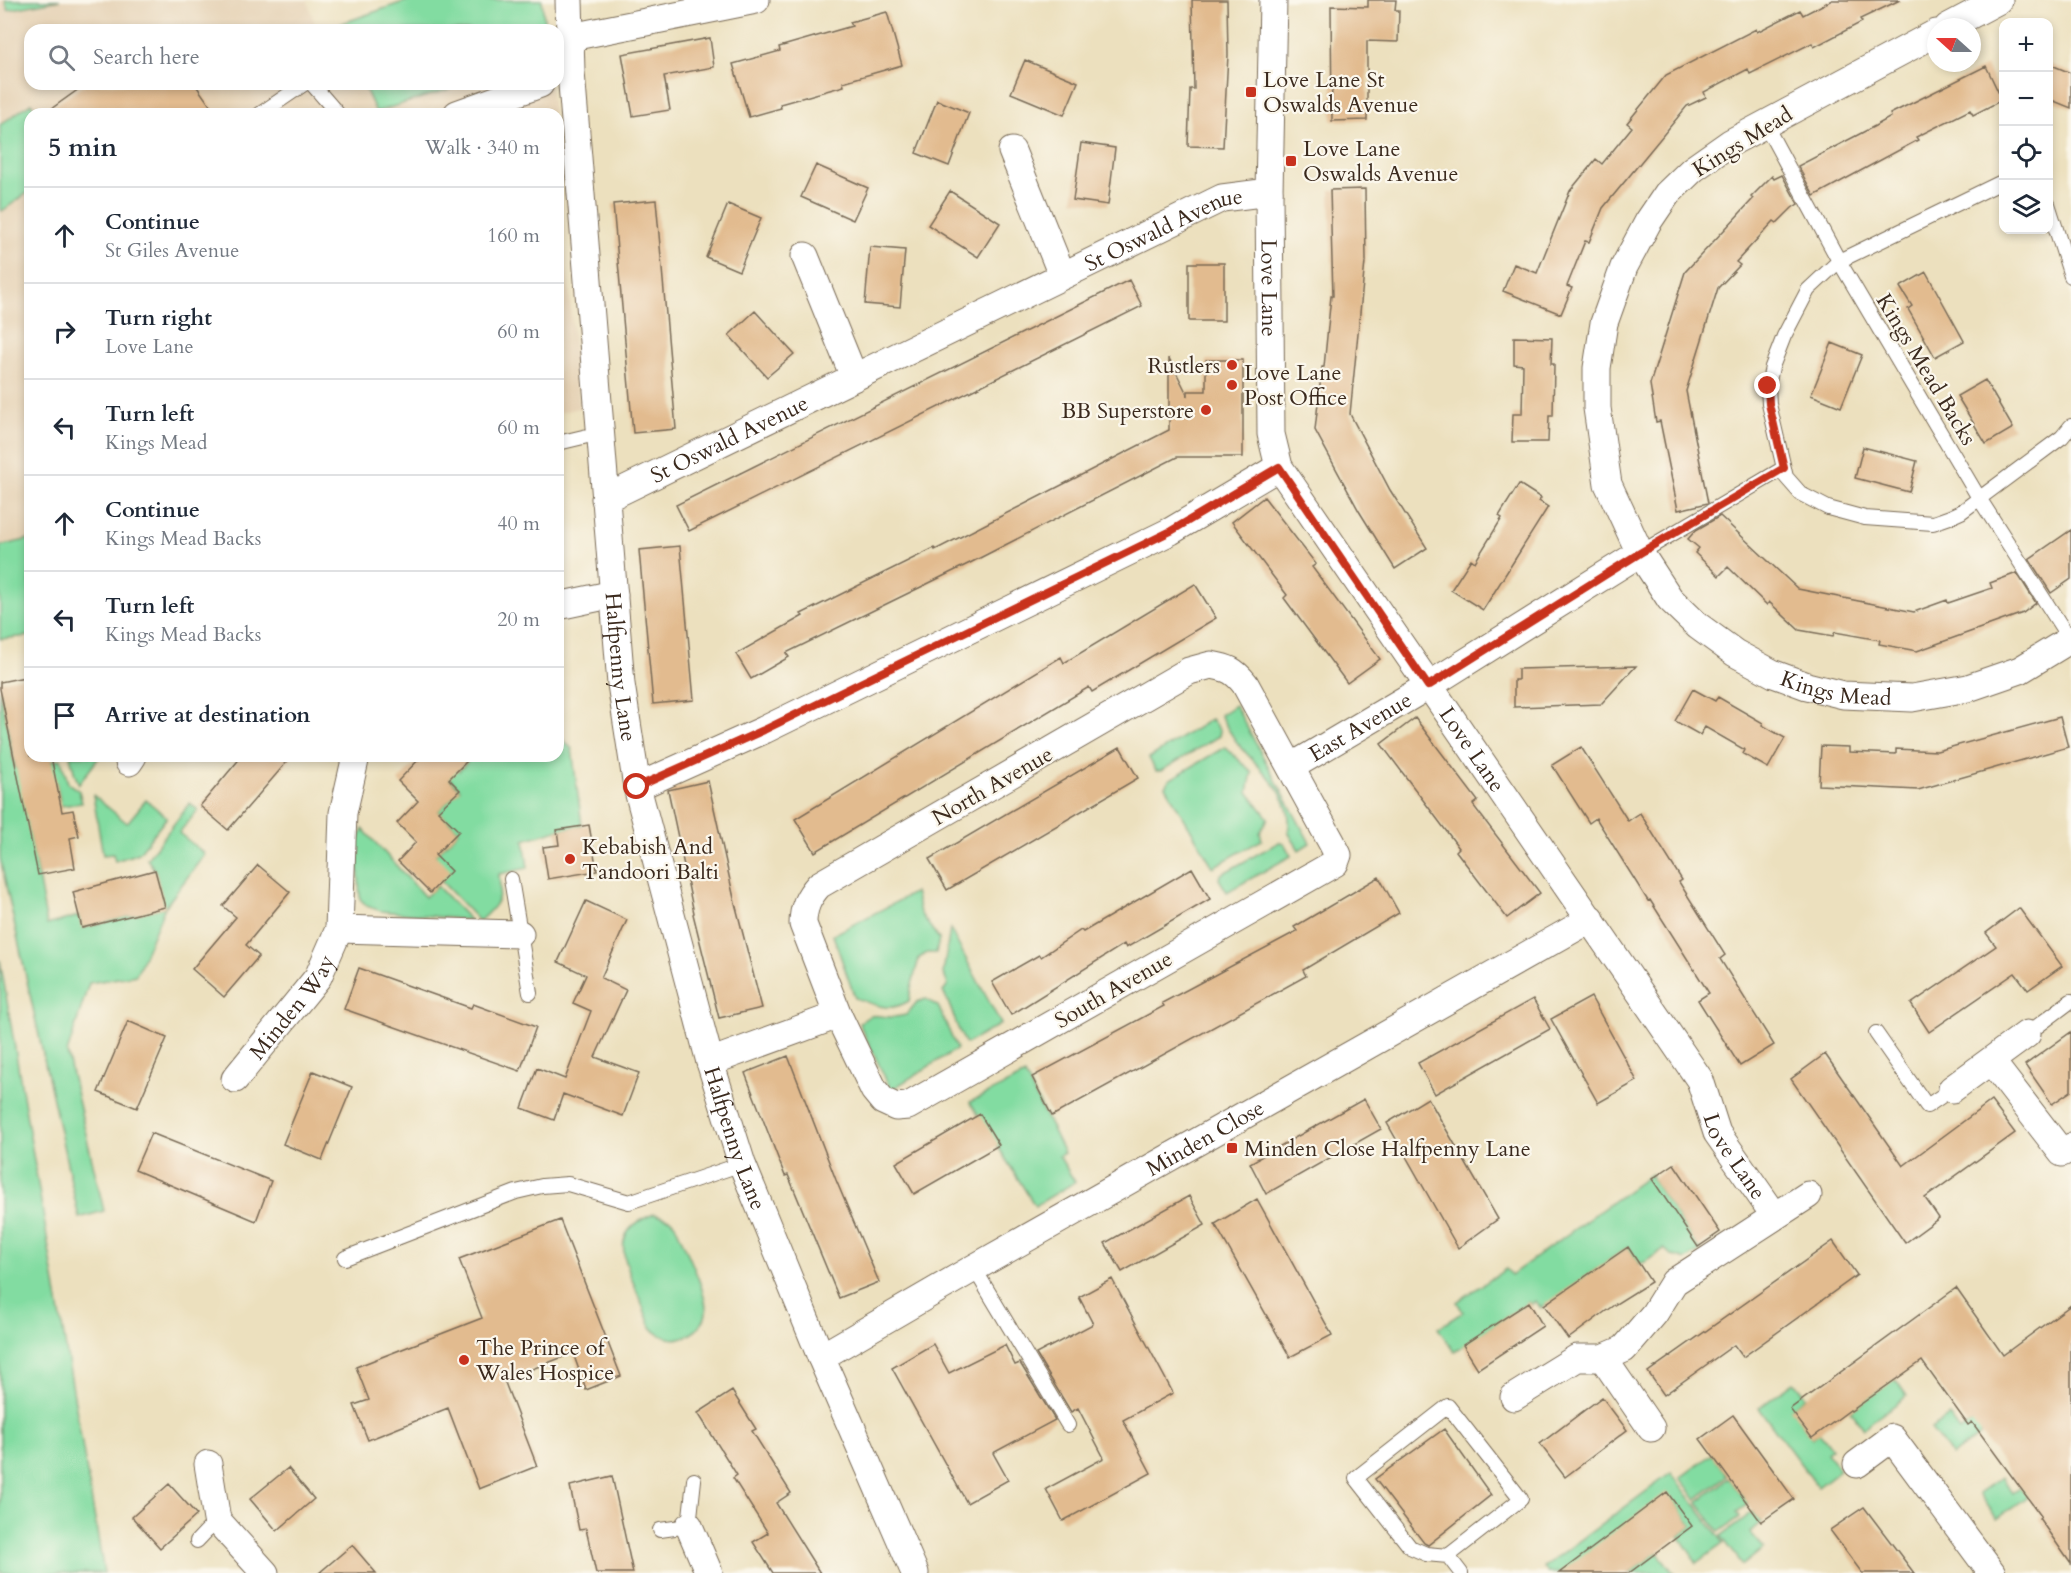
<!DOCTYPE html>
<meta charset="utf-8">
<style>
body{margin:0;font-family:Cardo,serif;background:#f6f6f7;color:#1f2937}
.controls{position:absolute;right:18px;top:18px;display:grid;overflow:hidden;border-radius:12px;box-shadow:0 3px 9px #0003}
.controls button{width:54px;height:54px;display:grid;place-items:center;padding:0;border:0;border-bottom:2px solid #e0e1e3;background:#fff;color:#1f2937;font:30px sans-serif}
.compass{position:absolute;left:1927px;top:18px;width:54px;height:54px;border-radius:50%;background:#fff;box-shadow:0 3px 9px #0003;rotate:291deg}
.stop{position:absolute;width:18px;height:18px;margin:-14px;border:4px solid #c8321e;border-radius:50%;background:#fff}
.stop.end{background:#c8321e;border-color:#fff;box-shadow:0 2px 6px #0008}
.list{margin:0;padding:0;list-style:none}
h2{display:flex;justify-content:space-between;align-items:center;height:78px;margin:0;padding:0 24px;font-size:26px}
h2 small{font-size:20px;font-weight:400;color:#747a83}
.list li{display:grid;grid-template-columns:39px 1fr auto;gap:18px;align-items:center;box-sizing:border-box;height:96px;padding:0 24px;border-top:2px solid #e0e1e3}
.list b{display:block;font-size:22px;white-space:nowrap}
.list p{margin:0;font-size:20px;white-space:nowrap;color:#747a83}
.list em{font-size:20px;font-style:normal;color:#747a83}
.icon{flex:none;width:33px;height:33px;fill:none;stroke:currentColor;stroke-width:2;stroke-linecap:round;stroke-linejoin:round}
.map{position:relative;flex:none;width:2071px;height:1573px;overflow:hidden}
.search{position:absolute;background:#fff;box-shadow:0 3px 9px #0003;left:24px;top:24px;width:540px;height:66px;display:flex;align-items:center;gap:15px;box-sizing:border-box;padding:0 21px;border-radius:18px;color:#747a83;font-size:22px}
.panel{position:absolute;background:#fff;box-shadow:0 3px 9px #0003;left:24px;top:108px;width:540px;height:654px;border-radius:18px}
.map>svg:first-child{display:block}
.built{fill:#e5d1b4}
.green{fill:#82dca1;stroke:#5e8360;stroke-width:1.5}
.building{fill:#e2bb8f}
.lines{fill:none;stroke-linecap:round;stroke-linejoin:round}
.lane-casing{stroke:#796a56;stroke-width:16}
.street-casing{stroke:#796a56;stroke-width:29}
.lane{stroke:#fff;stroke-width:14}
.street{stroke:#fff;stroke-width:27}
.route{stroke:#c8321e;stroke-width:8}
.poi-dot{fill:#c8321e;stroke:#fbf7ec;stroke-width:2}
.labels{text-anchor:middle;stroke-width:4.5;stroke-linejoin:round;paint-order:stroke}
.poi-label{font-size:22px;fill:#3b2a1e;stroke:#fbf7ec;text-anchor:start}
.street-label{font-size:22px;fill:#3b2a1e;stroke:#fbf7ec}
</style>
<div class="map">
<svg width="2071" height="1573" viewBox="0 0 2071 1573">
<rect width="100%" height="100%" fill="#fbf7ec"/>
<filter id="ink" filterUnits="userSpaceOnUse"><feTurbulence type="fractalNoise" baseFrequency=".0167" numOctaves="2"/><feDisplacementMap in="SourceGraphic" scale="12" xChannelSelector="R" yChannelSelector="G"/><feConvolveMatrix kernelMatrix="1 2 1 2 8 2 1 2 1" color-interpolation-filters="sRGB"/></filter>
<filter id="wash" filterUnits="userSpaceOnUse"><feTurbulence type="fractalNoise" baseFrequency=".008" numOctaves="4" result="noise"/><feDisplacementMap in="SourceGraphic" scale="24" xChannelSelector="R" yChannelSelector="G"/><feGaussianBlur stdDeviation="1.35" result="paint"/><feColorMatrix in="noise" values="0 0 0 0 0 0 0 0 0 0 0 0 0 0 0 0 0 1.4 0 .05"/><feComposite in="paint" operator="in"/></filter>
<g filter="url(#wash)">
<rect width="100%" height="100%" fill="#ece0be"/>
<path class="built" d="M0,0H307L317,30H30V84H550L553,114H30V539L0,546Z
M558,171L580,408L558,413Z"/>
<path class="green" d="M5,0H60L8,10Z
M409,0H542L545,30H339L337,25Z
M363,84H466L376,112Z
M31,103L38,114H30V191L2,211L0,209V125Z
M30,539V634L29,636L0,639V546Z
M0,689L15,768L61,759L68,783L79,791L82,803L61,806L56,782L22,789L47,925L79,916L83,928L164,907L155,870L147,859L190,803L198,810L179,833L205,854L165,907L136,975L89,983L67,1053L104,1211L79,1218L0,858Z
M1235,705L1310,843L1299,850L1288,832C1296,797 1260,770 1240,746C1232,737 1226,725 1220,715Z
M1211,719L1220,731L1219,736L1161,771H1156L1149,758Z
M558,735L572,749L582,826L557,830L524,840L528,868L499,874C502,898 498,905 479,921L441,881L435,855L459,831L438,811L460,789L426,756H444L459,771L473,756H558Z
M1225,747L1252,772L1248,792L1268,818L1260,833L1262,840L1213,867L1165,786L1169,780Z
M70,756H100L79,784L75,775Z
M93,795L127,823L146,800L167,817L139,853L115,861L113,854L103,855Z
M363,829L425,897L437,886L470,920L381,911L367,906L360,899L357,844Z
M1279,842L1284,843L1291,856L1227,892L1219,879L1220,875Z
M915,892L920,913L939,939L936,953H927L919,958L911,988L909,1001C889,1013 876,1005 855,998L833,935Z
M950,929L1001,1024L966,1044C955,1027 953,1009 943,992L948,984L943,974Z
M0,960L104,1573H0Z
M926,999L938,1006L957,1049L891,1090L859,1023C875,1011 875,1017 891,1017C896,1017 902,1016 906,1015L917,1002Z
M1025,1075L1064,1153L1059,1156L1075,1182L1035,1206L970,1102Z
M1651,1174L1652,1179L1698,1247L1702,1250L1686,1260L1673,1256L1664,1249L1645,1262L1639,1264L1628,1247L1541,1308L1535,1301L1531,1305L1529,1302L1454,1352L1438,1328L1463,1312L1457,1302L1506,1269L1511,1275Z
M654,1214L670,1219L675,1224C684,1247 705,1286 706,1309C707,1323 694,1335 680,1338C670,1341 657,1335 651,1327C645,1312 639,1297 633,1282C620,1249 615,1229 654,1214Z
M1895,1379L1907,1396L1863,1428L1851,1411Z
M1794,1382L1806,1397L1791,1409L1812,1438L1819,1433L1832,1449L1827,1453L1840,1470L1818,1487L1759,1408Z
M2003,1399L2011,1411L1952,1456L1931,1429L1949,1416L1960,1431Z
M1712,1454L1727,1476L1696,1499L1680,1478Z
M2053,1465L2060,1474L1997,1519L1979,1493L2002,1477L2013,1493Z
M1671,1473L1724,1543L1697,1563L1679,1536L1692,1526L1667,1493L1568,1573H1548L1544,1567Z
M1729,1478L1748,1504L1737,1512L1740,1517L1719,1532L1697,1502Z
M1753,1512L1761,1522L1750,1532L1764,1548L1743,1565L1721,1536Z
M1657,1552L1674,1573H1629Z"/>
<g id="blocks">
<path class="building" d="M1192,0H1227L1228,55L1223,147L1188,146L1190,89H1194Z
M1368,0H1396L1395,10H1399L1398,42L1367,41V120L1332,121L1331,6L1368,7Z
M1832,0H1900L1860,19L1862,22L1814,47L1812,43L1750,74L1748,69L1704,92L1706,97L1687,106L1603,208L1589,242L1585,241L1567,286L1572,288L1561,314L1503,291L1514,264L1537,273L1570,191L1596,159L1602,164L1632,127L1627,123L1666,75L1756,29L1757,32L1800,10L1803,15Z
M887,12L902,65L843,82L844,86L780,104L781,108L749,117L733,64L780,51L779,47L852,26L850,22Z
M710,38L714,67L664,76L670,110L633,116L622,54Z
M1025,60L1078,82L1064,115L1011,93Z
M2049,64L2071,73V108L2049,99Z
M1986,66L2002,100L1973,115L1970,110L1916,137L1918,140L1814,196L1798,166L1875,126L1891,117L1890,114Z
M86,84H195L216,114H44Z
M937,100L969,113L949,166L916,153Z
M1081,143L1115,148L1108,205L1073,200Z
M816,165L868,188L853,220L801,197Z
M1782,175L1798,204L1792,208L1777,223L1774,221L1736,262L1740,265L1718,288L1686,391L1708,503L1678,510L1660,421L1656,422L1650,384L1685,272L1753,199L1751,197L1772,176L1774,179Z
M1365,189L1366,262H1365L1350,414L1390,490L1427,548L1395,569L1359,511L1315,430L1322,367H1324L1331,296H1333L1330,190Z
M950,191L1000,223L978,257L928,225Z
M656,200L676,429L633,433L613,204Z
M728,204L761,218L739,271L706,257Z
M870,247L905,250L900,307L865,304Z
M1189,263H1224V321H1189Z
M1926,272L1964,341L1935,357L1908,309L1912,306L1900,287Z
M1129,280L1142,306L689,531L676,505Z
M755,311L794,354L767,377L729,335Z
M1514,337L1552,338L1551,364H1554L1553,416H1549L1548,442H1512L1513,414H1522L1523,365L1514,364Z
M1832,343L1862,355L1841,407L1811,395Z
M1169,358L1188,396V391H1206V360H1243V457H1177L970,563L786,653L789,657L751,679L736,654L803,616L801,614L934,548L935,550L1169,430Z
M1985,380L2013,428L1986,444L1957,396Z
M1863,447L1917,461L1909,492L1855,478Z
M1519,484L1541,498L1539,501L1548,507L1483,610L1451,590L1471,559L1475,562L1502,518L1499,516Z
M1264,497L1316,564L1312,567L1380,659L1347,683L1284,598L1287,595L1232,522Z
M1720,516L1798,589L1914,612L1947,600L1948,603L1992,588L1990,583L2017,573L2036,603L2023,613L1917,651L1879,644L1880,640L1835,632L1833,636L1799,630L1769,602L1767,605L1728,567L1719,576L1695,553L1699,548L1688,539L1696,530Z
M2071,530V579L2051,593L2029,559Z
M680,546L694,700L653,704L639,550Z
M1195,584L1216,618L1092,692L1089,687L815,852L795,819L1061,657L1064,663Z
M1636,666L1601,704L1514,707V680H1518V669Z
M30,676V756H51L62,812L73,810L79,836L70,838L75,868L38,875L0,689V682Z
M1693,689L1715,701L1718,697L1763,723L1762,725L1785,738L1768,768L1743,754L1745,750L1705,727L1700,735L1675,721Z
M2060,717L2068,747L1918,790L1819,785L1821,746L1849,747V752L1896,754V749L1937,751Z
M1415,718L1478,801L1473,805L1540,893L1507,918L1456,851L1459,848L1381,744Z
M1120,747L1138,778L947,890L929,859Z
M1581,747L1628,821L1640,813L1682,880L1679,882L1725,955L1720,959L1774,1045L1740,1066L1698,1000L1709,993L1650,900L1648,901L1596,818L1589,823L1552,765Z
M242,756H292L228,830L200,806Z
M422,756H472L449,779L460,790L438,811L459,831L435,855L451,871L430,893L398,861L416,842L397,823L418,801L398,781Z
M708,781L735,903L762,1008L719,1018L693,914L694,913L668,790Z
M589,825L597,871L548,879L543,847L559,845L557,830Z
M258,865L290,892L246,945L259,956L224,997L192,969L236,917L223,906Z
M1192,868L1210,899L1126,948L1124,944L1011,1015L992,982L1039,955L1041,957L1081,930L1083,932Z
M155,870L165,907L82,928L73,892Z
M1379,877L1399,913L1303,970L1306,976L1052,1116L1032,1077L1164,1006L1162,1003L1297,931L1294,927Z
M586,901L627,920L601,978L626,990L595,1057L639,1073L623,1116L563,1094L554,1120L522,1108L537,1068L565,1079L591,1011L573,1003L586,975L558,962Z
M2019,908L2062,966L2028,990L2015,973L1929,1032L1911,1004L1996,946L1986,933Z
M359,968L471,1008L473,1004L536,1027L520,1071L344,1009Z
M1591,997L1637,1081L1598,1103L1551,1019Z
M1533,999L1550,1029L1435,1094L1418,1063Z
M128,1021L167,1038L137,1108L98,1092Z
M2071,1032V1091L2052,1104L2025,1065Z
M1825,1054L1903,1166L1991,1101L2015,1133L1925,1198L1939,1218L1905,1243L1791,1079Z
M788,1056L836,1180L879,1282L839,1298L788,1175L785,1176L745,1073Z
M313,1071L352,1087L322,1160L283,1144Z
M1428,1098L1498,1219L1458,1248L1387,1123Z
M1364,1099L1381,1129L1266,1194L1250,1163Z
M980,1114L999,1145L914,1194L896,1163Z
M151,1133L271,1181L256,1221L135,1170Z
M1674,1164L1720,1232L1698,1247L1652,1179Z
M1189,1196L1205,1225L1122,1272L1105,1243Z
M1257,1199L1332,1335L1290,1357L1215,1224Z
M560,1220L621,1376L586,1390L573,1353L504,1380L537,1466L479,1489L448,1408L368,1440L354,1405L369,1400L356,1367L482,1318L459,1259Z
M1833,1241L1857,1275L1743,1357L1734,1345L1664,1395L1648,1372Z
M1628,1247L1651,1282L1614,1305L1568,1339L1544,1305Z
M1112,1279L1173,1393L1123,1420L1151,1473L1063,1521L1046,1489L1104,1458L1078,1408L1071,1412L1036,1354L1093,1324L1079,1297Z
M1956,1288L2003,1355L2071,1305V1564L2039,1518L2041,1516L1972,1422L1968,1425L1922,1361L1851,1411L1850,1410L1812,1438L1790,1409Z
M1529,1302L1543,1326L1478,1369L1463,1345Z
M933,1344L949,1373L1005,1345L1015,1365L1020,1363L1055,1420L993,1453L1008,1480L967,1503L892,1368Z
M732,1391L756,1429L752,1431L791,1493L776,1503L820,1573H773L753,1542L768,1533L733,1478L737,1475L698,1413Z
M1602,1397L1627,1430L1565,1477L1540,1444Z
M1733,1415L1794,1499L1761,1522L1700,1439Z
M1444,1429L1491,1495L1428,1545L1424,1543L1375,1479Z
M288,1468L314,1499L277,1531L250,1499Z
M612,1476L633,1573H596L586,1529L579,1530L570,1486Z
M169,1484L197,1515L160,1548L132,1517Z
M1667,1492L1692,1526L1629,1573H1559Z
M1864,1507L1914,1573H1862L1830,1530Z
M352,1545L376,1573H319Z"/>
</g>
</g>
<g filter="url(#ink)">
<use href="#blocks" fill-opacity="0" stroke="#796a56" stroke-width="1.5"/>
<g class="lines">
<g class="lane-casing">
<path id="lane" d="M312,84L338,114
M260,114L304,84
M1765,124L1839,261L1979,498L2070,640
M2004,181L1839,261L1808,290L1784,336L1772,367L1768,386L1769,404L1786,477L1801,494L1828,508L1865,518L1933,523L1950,517L1961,512L2062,437L2071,426
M2048,204L2071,276
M558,443L600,433
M1640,553L1784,468
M511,879L530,993
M1876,1033L1927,1106L1952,1089
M2027,1034L2071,1001
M345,1258L516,1192L542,1186L568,1184L629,1202L742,1164
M974,1268L1068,1425
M660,1530L689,1526L694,1480
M197,1541L217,1520
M1448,1556L1521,1499L1448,1406L1356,1478L1410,1547L1426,1554L1448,1556L1461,1573"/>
</g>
<g class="street-casing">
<g id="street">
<path id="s1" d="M569,0L571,72L621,684L637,787L710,1062L742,1164L821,1357L915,1573"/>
<path id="s2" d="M1273,0L1269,192L1271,434L1279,467L1700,1080L1717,1133L1775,1216"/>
<path d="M1948,27L1999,0"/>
<path id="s3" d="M1936,33L1730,143L1693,169L1667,194L1648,222L1624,267L1604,323L1597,368V408L1608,484L1640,553L1670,599L1698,626L1735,653L1774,674L1807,686L1843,695L1912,698L1968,688L2020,670L2071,639"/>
<path d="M571,37L756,0"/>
<path d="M457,114L540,84"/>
<path d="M1012,151L1062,275"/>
<path d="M805,256L854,377"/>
<path id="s4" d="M605,499L1222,198L1269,192"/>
<path d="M558,606L614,594"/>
<path d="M1211,665C1228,668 1234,670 1245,684L1332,843L1338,855L1335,863L908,1106L896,1107L883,1101L874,1090L838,1015L803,924C803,908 808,897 819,885L1189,671Z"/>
<path d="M129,762L133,756"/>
<path id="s5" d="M1291,767L1428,686L1640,553"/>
<path d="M637,787L764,730L1171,531L1279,467"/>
<path d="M339,929L520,934"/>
<path d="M1991,1061L2062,1153L2071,1147"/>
<path d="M710,1062L838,1015"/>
<path id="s6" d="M235,1079L318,977L339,929L343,813L356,756"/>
<path d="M1952,1089L2027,1034"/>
<path id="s7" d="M821,1357L974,1268L1591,919"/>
<path d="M1603,1358L1651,1428"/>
<path d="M1514,1397L1577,1358H1603L1624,1349L1654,1314L1674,1282L1808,1195"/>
<path d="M208,1464L217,1520L265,1573"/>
<path d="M1857,1464L1892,1438L1992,1573"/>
<path d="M689,1526L709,1573"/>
</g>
</g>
<use href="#lane" class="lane"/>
<use href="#street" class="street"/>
</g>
</g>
<g class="lines" filter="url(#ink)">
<path class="route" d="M637,787L764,730L1171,531L1279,467L1428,686L1640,553L1784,468L1769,404L1768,386"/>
</g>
<g class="poi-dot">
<rect x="1245" y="86" width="12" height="12" rx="3"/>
<rect x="1285" y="155" width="12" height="12" rx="3"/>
<circle cx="1232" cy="365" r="6"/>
<circle cx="1232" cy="385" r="6"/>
<circle cx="1206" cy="410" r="6"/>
<circle cx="570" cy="859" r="6"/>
<rect x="1226" y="1142" width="12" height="12" rx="3"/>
<circle cx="464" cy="1360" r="6"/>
</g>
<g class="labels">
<g class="poi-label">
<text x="1263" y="87">Love Lane St<tspan x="1263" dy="25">Oswalds Avenue</tspan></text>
<text x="1303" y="156">Love Lane<tspan x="1303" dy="25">Oswalds Avenue</tspan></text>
<text x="1220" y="373" text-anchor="end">Rustlers</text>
<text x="1244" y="380">Love Lane<tspan x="1244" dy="25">Post Office</tspan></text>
<text x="1194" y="418" text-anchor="end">BB Superstore</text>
<text x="582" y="854">Kebabish And<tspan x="582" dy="25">Tandoori Balti</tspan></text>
<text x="1244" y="1156">Minden Close Halfpenny Lane</text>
<text x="476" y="1355">The Prince of<tspan x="476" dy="25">Wales Hospice</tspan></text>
</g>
<g class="street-label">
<text transform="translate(1742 141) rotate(-32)" y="8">Kings Mead</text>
<text dy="8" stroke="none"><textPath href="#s4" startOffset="621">St Oswald Avenue</textPath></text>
<text dy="8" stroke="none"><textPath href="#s2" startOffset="288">Love Lane</textPath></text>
<text transform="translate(1927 369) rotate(59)" y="8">Kings Mead Backs</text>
<text dy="8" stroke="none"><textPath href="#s4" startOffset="138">St Oswald Avenue</textPath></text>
<text dy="8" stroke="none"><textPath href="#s1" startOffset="669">Halfpenny Lane</textPath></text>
<text dy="8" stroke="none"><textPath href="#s3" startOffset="946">Kings Mead</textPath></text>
<text dy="8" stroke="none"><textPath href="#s5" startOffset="80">East Avenue</textPath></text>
<text dy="8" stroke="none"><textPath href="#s2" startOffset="810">Love Lane</textPath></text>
<text transform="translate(992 785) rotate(-30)" y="8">North Avenue</text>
<text transform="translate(1113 989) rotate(-30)" y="8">South Avenue</text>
<text dy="8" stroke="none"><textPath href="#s6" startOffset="92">Minden Way</textPath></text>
<text dy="8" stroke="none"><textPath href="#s1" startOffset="1155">Halfpenny Lane</textPath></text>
<text dy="8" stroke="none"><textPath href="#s7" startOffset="442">Minden Close</textPath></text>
<text dy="8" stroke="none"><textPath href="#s2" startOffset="1296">Love Lane</textPath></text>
</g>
</g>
</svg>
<div class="controls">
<button>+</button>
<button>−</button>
<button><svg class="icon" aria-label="locate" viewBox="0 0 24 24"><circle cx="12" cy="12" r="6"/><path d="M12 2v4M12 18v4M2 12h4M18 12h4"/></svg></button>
<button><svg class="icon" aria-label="layers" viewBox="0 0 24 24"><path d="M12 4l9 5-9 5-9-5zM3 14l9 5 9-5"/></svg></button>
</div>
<svg class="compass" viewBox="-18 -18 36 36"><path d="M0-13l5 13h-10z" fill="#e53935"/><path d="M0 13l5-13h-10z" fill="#747a83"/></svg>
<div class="stop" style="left:637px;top:787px"></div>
<div class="stop end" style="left:1768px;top:386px"></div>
<div class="search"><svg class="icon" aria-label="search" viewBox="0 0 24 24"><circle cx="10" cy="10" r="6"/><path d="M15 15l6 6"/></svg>Search here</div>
<section class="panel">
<h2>5 min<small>Walk · 340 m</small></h2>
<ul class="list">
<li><svg class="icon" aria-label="ahead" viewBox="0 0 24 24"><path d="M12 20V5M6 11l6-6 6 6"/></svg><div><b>Continue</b><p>St Giles Avenue</p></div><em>160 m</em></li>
<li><svg class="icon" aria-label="right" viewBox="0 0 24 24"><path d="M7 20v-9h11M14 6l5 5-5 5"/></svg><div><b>Turn right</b><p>Love Lane</p></div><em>60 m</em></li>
<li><svg class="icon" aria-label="left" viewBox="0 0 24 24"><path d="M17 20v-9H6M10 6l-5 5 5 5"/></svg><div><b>Turn left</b><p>Kings Mead</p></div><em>60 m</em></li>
<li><svg class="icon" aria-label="ahead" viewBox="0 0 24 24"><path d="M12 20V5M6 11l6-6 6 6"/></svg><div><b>Continue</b><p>Kings Mead Backs</p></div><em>40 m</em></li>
<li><svg class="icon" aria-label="left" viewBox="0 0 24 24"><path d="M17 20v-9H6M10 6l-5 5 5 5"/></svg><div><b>Turn left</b><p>Kings Mead Backs</p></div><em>20 m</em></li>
<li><svg class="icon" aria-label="arrive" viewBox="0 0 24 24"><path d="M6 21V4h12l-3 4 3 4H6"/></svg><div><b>Arrive at destination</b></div></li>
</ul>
</section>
</div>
